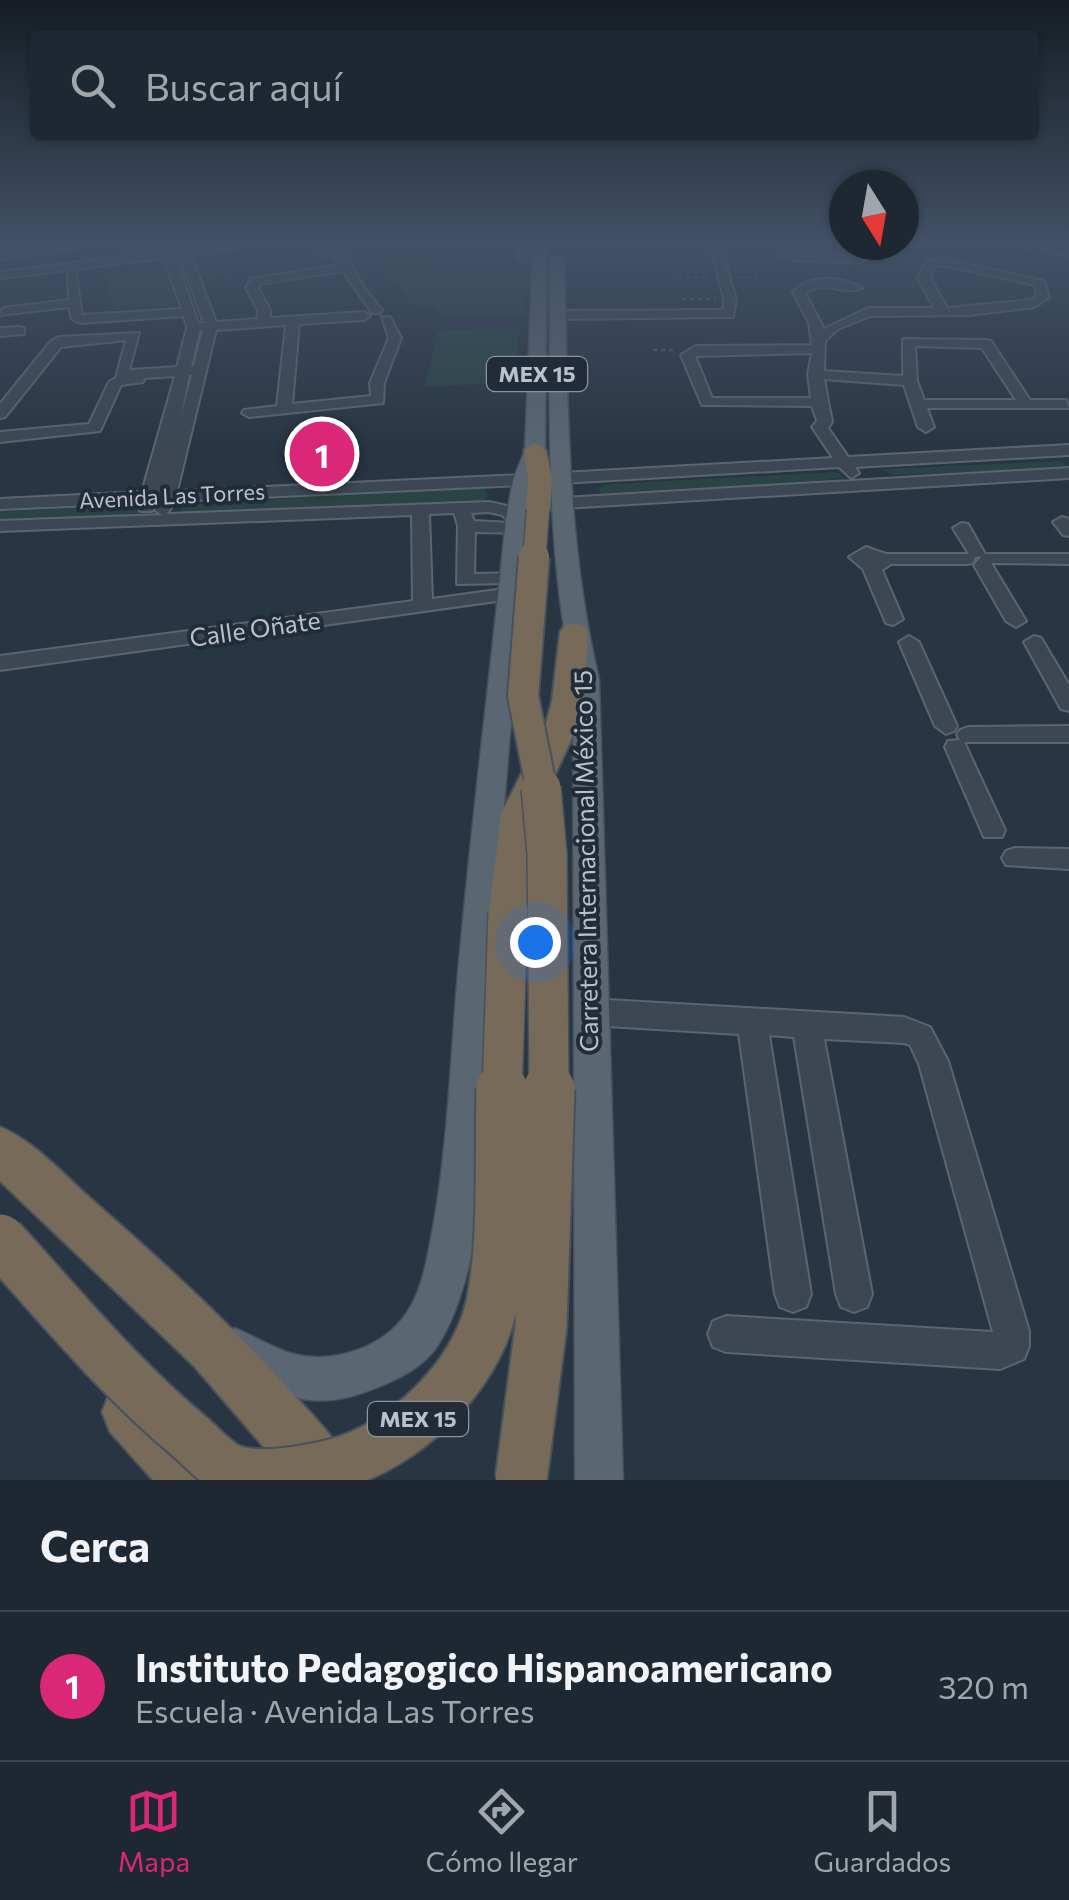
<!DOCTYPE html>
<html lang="es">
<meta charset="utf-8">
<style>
body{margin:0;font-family:Commissioner,sans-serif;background:#26303a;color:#f1f3f6}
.compass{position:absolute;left:829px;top:170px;width:90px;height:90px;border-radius:50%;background:#1e2832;box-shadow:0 2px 8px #0004;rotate:169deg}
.you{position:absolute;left:535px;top:942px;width:35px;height:35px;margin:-25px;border:8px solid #fff;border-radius:50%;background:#1a73e8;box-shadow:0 0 0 15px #1a73e833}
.badge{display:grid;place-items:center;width:65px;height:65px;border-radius:50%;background:#db2777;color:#fff;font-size:32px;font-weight:700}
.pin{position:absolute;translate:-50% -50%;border:5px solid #fff;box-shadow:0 2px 10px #0006}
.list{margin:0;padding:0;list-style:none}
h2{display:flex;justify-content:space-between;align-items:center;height:130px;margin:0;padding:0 40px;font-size:42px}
h2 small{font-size:32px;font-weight:400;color:#a1a6ac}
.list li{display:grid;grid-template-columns:65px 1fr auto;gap:30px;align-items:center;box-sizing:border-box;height:150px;padding:0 40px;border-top:2px solid #3c444d}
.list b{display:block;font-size:38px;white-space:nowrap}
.list p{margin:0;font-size:32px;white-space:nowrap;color:#a1a6ac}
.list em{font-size:32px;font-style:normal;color:#a1a6ac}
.icon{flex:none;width:55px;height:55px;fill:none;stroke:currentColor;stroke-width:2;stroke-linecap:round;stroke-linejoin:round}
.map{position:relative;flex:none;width:1069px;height:1480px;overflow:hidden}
.search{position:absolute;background:#1e2832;box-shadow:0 2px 8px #0004;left:30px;right:30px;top:30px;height:110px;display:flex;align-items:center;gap:25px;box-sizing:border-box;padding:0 35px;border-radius:10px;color:#a1a6ac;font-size:38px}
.sheet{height:280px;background:#1e2832}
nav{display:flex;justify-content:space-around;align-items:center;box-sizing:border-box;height:140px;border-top:2px solid #3c444d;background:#1e2832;font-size:28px;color:#a1a6ac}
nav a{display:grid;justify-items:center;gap:5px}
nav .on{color:#db2777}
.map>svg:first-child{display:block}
.green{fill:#2a4344}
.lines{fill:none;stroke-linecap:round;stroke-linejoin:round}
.minor-casing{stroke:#5a6570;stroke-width:4}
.major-casing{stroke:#46505c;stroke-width:3}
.highway-casing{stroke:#47525d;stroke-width:4}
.path{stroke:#485f60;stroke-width:2.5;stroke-dasharray:4 4;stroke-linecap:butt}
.minor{fill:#3c4753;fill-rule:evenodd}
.major{fill:#5a6672;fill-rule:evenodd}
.highway{fill:#786a59;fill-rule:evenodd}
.rail-casing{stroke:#5e6b79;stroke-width:5}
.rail{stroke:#212c38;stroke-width:2.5;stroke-dasharray:9;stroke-linecap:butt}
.highway-bridge-far3-casing{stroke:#47525d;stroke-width:25;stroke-linecap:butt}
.highway-bridge-far2-casing{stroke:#47525d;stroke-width:34;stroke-linecap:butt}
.highway-bridge-far1-casing{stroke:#47525d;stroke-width:42;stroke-linecap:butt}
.highway-bridge-casing{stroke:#47525d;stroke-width:55;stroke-linecap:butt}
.highway-bridge-far3{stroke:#786a59;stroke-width:22}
.highway-bridge-far2{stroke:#786a59;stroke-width:30}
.highway-bridge-far1{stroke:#786a59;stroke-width:39}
.highway-bridge{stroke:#786a59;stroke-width:51}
.labels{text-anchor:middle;stroke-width:8;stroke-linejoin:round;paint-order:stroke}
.shield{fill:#212c38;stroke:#8b95a0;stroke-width:2.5}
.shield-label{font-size:22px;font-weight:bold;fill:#b9c2cc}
.far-street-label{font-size:22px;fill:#b9c2cc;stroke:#212c38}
.street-label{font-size:25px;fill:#b9c2cc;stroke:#212c38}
</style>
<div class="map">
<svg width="1069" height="1480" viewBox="0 0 1069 1480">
<rect width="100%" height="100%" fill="#283543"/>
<path class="green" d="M368,244H443L444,264H515L525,258L523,244H535L523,316L440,317L436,306H413Z
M281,251L288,264L230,272L207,283L200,271L238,266L241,256Z
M166,267L179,306L167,309L164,305L149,312L144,306L114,310L105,276Z
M521,327L512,382L425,387L437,331Z
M1061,461L1068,466L1006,472L893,475L881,469Z
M836,472L844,477L829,479V484L601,494L599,488L607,484Z
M482,486L489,494L484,502L461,508L177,516L183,508L199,504Z
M140,506L138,514L0,527V511Z"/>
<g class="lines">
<g class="minor-casing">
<path id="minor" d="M70,244H104L0,259V253Z
M159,244H169L172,251L178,250L176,244H186L188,249L258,244L191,255L216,322L257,319L258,310L246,288L251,279L339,265L335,256L316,254L333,247L344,250L363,287L382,310L380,313H372L343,271L260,284L258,288L270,310V318L364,312L370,316L364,320L299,324L292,404L371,396L370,383L389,338L382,317H390L401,338L384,383L383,403L249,417L242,413L244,410L277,406L286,325L216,330L177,491L523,475L531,480L523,485L175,501L167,514L489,502C504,505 516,506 526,519L520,523L526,528L517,533L475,532L474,574L519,573L521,577L512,583L457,584L458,526L454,513L429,514L432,599L511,588L521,594L518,598L0,670V656L413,601L412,515L0,531V521L162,515L155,510L158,502L152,511H140L139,503L0,509V499L142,492L175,376L144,378L143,382L121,385L100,431L0,442V432L89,424L109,382L116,378L126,340L61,347L5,417L0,418V404L51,341L59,337L139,333L129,370L177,367L187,328L184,316L80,323L72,319L69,307L0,315L3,308L69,300L68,270L0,278V272L162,252ZM180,256L204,323H198L175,257ZM164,258L182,309L82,315L75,269ZM203,330L194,366L191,367L199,331ZM189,375H192L181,416ZM489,512L502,515L511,523L474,521L471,513Z
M518,244H528L529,255L543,260V264L519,259Z
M710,244H720L736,299L733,317L558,319L552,315L558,311L723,310L724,299Z
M780,244H790L792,252L796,254L859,257L865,260L859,263L795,260L783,256Z
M943,259L1044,281L1049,297L1034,307L969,315L870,316L838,329L825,341L824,371L903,376V339L986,340L991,341L1030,400H1066L1069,408H927L934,427L926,432L918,427L904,385L824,379L832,422L828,428L848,457L1069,445V455L855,467L859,473L851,478L839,467L562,483L554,478L562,473L833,458L812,427L817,421L812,406L702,405L681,355L696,346L812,345L809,323L793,292C811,274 841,276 862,288C844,296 825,279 805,293L824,329L868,308H934L918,278L926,261ZM943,265L1035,285L1037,296L1031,300L947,308L930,278L934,266ZM915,346L982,348L1016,400H924L917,381ZM812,353L808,374L811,398H712L695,356Z
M19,327L24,328V334L0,336V328Z
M1069,468V478L564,508L556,503L564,498Z
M1062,517L1069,519V536L1063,535L1053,522Z
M962,523L968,524L985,554H1069V564L991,563L1026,621L1016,627L1006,621L974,565L982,556L975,557L973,563L967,564H891L882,570L903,619L893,625L886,623L863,569L849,557L866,547L886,554H969L953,528Z
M909,636L919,642L957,726L954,731L946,734L935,726L899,642Z
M1034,636L1041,638L1069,685V711L1061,709L1024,642Z
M1069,726V742H964L1005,830L1002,837H984L945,747L948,741L960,740L957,735L960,730L968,727Z
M1015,848L1069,849V869L1006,865L1002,858L1006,851Z
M590,999L904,1017L930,1027L948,1061L1029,1331V1346L1024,1359L1000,1369L726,1352L713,1347L708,1334L713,1321L726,1316L993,1332L919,1064L910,1045L904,1043L824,1039L872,1294L867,1307L854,1312L841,1307L836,1294L794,1037L769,1035L811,1294L806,1307L793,1312L780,1307L775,1294L739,1034L590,1025L580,1021L576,1012L580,1003Z"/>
</g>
<g class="major-casing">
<path id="major" d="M533,244H547L545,450L533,480L528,519C517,660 503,801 494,943C486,1053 497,1252 438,1345C426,1364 403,1377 383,1385C314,1416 283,1396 219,1367L212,1351L219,1335L235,1328C253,1336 272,1347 290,1353C330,1365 382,1349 406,1314C423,1290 427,1257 433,1228C450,1133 451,1037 461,941C474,800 492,660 506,519L513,480L525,450Z
M557,255L564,259C568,400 566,540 599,679L623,1480H575L573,679C544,540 550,400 550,259Z"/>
</g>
<g class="highway-casing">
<path id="highway" d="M535,443L546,450L552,479L550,510L538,517L526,510L528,479L524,450Z
M574,623L584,626L588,632L584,701L577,727L537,814L527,912L522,923L508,928L494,923L489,912L501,814L545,727L552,701L560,632L564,626Z
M0,1127C34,1141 62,1173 90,1198C161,1260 231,1324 294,1395C318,1421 344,1447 358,1480H292L194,1366L0,1181Z
M130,1384C166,1399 206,1444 221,1480H153L110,1432L102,1412L110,1392Z"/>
</g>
<path class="path" d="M974,244H983
M674,245H704
M729,245H749
M737,277L758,278
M679,278L708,277
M682,299H716
M653,350H676"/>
<use href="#minor" class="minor"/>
<use href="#major" class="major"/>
<use href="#highway" class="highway"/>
<g class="rail-casing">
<path id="rail" d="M1013,244L1069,255"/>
</g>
<use href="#rail" class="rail"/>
<g class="highway-bridge-far3-casing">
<path id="highway-bridge-far3" d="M534,560L538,510"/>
</g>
<g class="highway-bridge-far2-casing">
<path id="highway-bridge-far2" d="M534,557L523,696L542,791"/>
</g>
<g class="highway-bridge-far1-casing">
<path id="highway-bridge-far1" d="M541,788L547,854L549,1091
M502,1091L508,912"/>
</g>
<g class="highway-bridge-casing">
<path id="highway-bridge" d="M0,1240C61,1307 119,1378 190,1437C202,1447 216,1464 231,1470C260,1480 307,1471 336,1464C405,1445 474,1379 491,1308C505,1244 500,1156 502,1089
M521,1480L541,1326L549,1089"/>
</g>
<use href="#highway-bridge-far3" class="highway-bridge-far3"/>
<use href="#highway-bridge-far2" class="highway-bridge-far2"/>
<use href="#highway-bridge-far1" class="highway-bridge-far1"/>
<use href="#highway-bridge" class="highway-bridge"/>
</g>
<linearGradient id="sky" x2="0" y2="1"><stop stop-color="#161d25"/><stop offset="0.54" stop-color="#425166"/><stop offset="1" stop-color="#425166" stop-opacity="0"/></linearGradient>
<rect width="1069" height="451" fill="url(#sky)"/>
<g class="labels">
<g class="shield">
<rect x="487" y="357" width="100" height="34" rx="8"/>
<rect x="368" y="1402" width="100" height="34" rx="8"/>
</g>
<g class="shield-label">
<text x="537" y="382">MEX 15</text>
<text x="418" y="1427">MEX 15</text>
</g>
<g class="far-street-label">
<text transform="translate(172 496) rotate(-3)" y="8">Avenida Las Torres</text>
</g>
<g class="street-label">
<text transform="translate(255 629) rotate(-8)" y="9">Calle Oñate</text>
<text transform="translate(586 861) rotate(-91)" y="9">Carretera Internacional México 15</text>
</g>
</g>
</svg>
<svg class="compass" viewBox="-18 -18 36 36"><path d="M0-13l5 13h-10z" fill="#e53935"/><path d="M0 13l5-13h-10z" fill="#a1a6ac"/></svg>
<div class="you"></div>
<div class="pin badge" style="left:322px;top:454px">1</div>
<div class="search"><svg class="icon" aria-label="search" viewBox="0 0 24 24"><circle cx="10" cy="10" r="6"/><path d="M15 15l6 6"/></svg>Buscar aquí</div>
</div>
<section class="sheet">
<h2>Cerca<small></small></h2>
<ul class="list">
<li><span class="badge">1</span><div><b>Instituto Pedagogico Hispanoamericano</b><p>Escuela · Avenida Las Torres</p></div><em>320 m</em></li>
</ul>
</section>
<nav>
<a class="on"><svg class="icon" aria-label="map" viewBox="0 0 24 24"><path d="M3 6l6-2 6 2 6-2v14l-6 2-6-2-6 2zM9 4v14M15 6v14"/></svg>Mapa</a>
<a><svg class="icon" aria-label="directions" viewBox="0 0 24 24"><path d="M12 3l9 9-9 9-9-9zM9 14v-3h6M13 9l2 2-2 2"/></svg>Cómo llegar</a>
<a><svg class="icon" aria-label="saved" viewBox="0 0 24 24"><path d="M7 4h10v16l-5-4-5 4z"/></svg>Guardados</a>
</nav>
